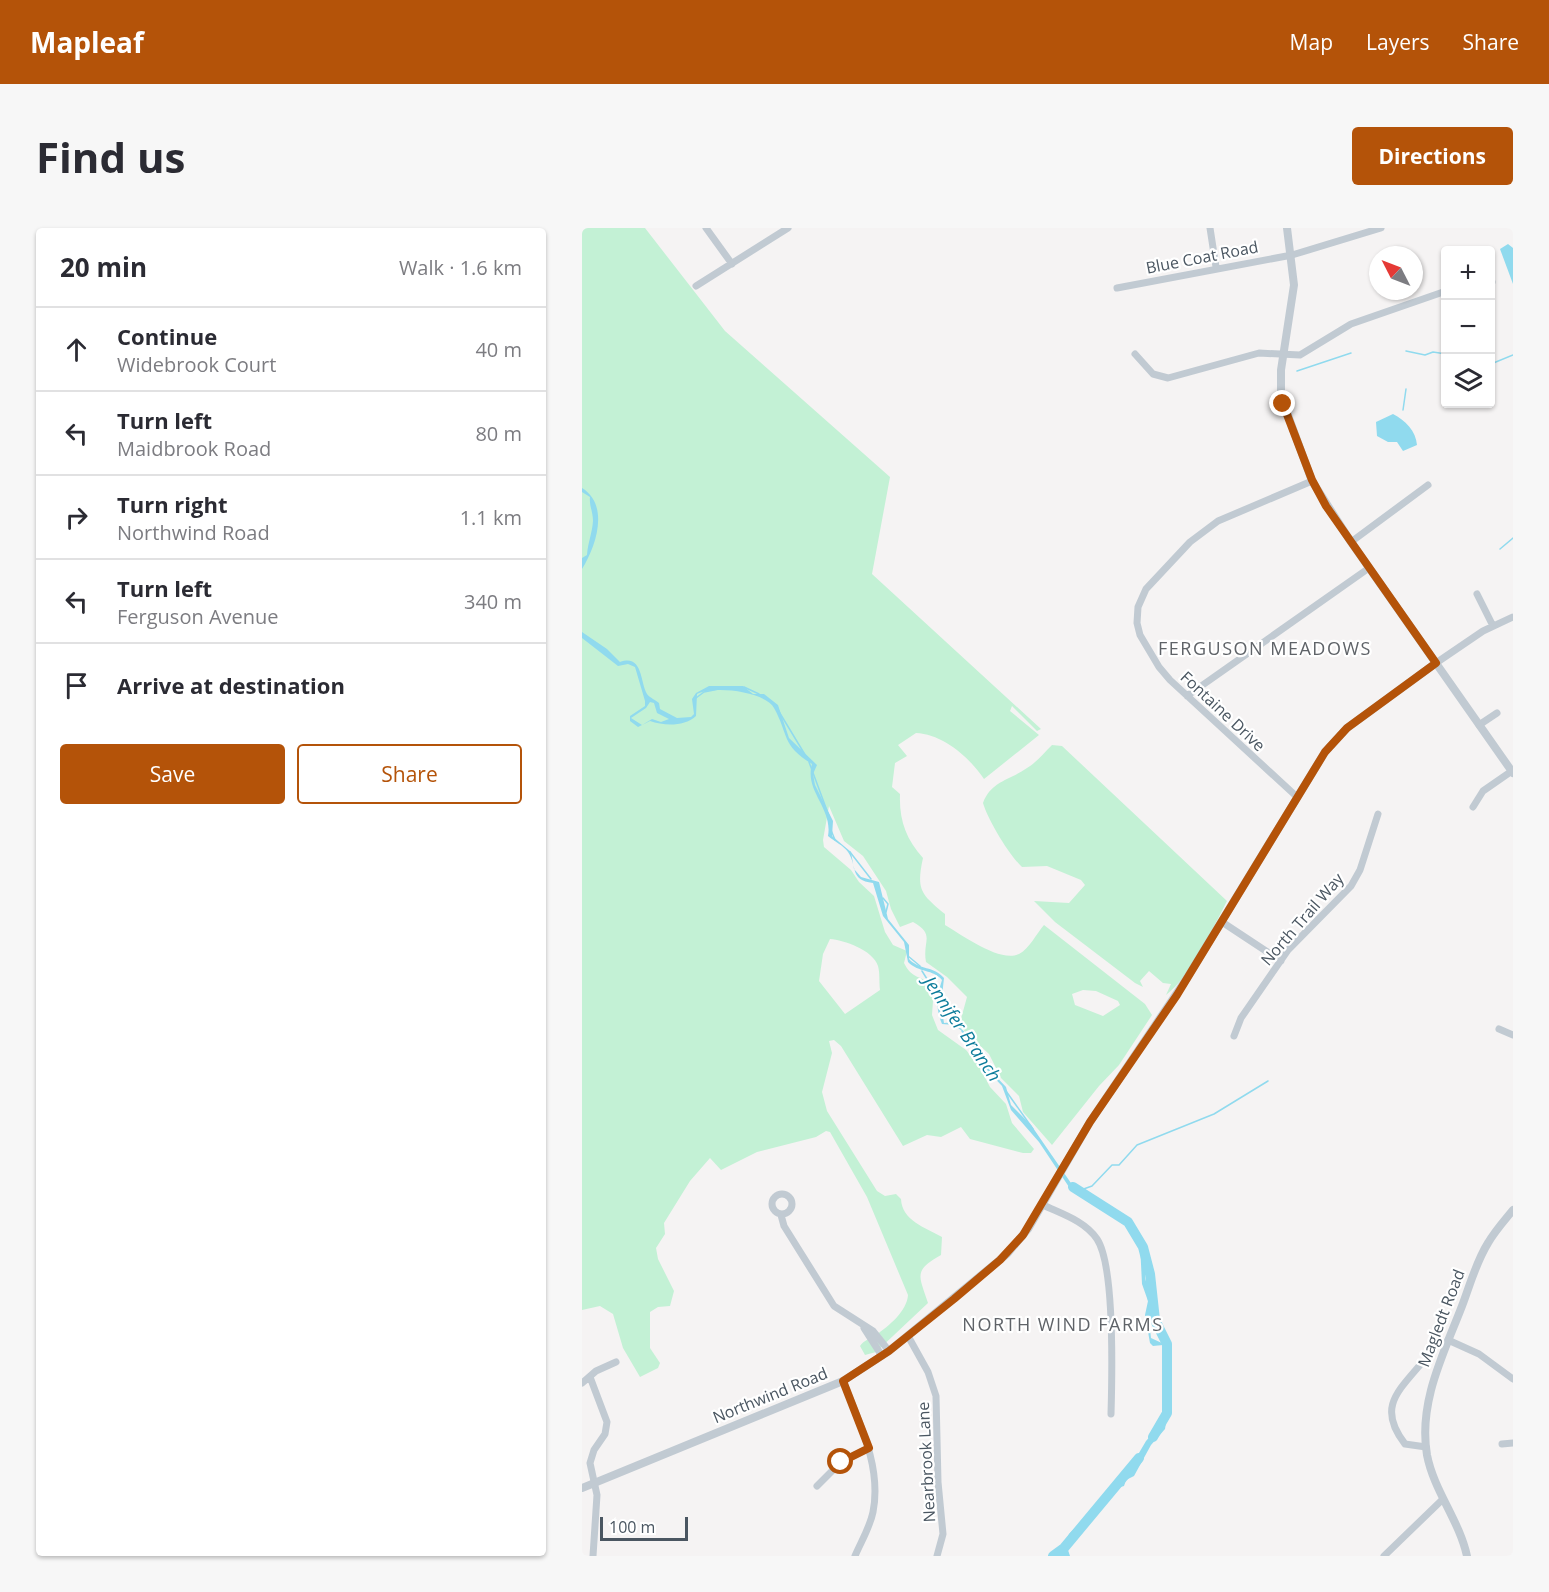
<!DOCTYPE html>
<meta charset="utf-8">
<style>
body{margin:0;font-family:"Open Sans",sans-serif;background:#f7f7f7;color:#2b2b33}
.controls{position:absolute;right:18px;top:18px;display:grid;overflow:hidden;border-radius:6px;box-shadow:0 2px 4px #0004}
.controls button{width:54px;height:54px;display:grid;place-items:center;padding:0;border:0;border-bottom:2px solid #e1e1e2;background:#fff;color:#2b2b33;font:30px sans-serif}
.compass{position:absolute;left:787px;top:18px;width:54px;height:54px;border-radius:50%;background:#fff;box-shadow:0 2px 4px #0004;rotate:312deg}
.scale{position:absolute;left:18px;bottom:15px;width:88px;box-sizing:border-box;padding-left:6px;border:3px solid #4a5661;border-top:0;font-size:16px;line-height:21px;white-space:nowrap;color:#4a5661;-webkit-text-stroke:4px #fff;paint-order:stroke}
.stop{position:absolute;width:18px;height:18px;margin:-14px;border:4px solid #b45309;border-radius:50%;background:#fff}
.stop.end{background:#b45309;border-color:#fff;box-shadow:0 2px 6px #0008}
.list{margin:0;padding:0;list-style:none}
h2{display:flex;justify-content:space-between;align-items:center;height:78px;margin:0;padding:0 24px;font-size:26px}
h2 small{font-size:20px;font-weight:400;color:#7c7c81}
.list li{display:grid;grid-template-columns:39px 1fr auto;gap:18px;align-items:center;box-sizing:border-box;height:84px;padding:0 24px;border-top:2px solid #e1e1e2}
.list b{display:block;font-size:22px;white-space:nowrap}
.list p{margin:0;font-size:20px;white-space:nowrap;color:#7c7c81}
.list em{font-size:20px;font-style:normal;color:#7c7c81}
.actions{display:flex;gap:12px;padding:18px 24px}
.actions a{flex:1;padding:14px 0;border:2px solid #b45309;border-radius:6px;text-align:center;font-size:21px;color:#b45309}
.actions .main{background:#b45309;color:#fff}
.icon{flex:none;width:33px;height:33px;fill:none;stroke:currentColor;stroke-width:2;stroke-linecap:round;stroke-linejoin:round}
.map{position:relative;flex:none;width:931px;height:1328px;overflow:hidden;border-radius:6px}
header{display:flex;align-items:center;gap:36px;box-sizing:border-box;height:84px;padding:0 30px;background:#b45309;color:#fff}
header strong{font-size:28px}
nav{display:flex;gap:33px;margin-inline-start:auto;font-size:21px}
.intro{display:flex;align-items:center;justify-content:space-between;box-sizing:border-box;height:144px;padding:0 36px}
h1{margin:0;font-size:42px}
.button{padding:15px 27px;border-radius:6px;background:#b45309;color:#fff;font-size:21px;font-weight:700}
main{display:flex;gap:36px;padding:0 36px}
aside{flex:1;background:#fff;border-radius:6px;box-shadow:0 2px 4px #0004}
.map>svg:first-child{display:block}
.green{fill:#c3f1d5;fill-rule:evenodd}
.water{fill:#90daee;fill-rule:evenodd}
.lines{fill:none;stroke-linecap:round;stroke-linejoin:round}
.stream{stroke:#90daee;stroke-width:1.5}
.river{stroke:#90daee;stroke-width:10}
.minor{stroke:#c1cad2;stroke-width:7}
.tertiary{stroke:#c1cad2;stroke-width:8}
.route{stroke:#b45309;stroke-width:8}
.labels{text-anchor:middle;stroke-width:4.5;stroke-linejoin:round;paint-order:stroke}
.street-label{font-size:16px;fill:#4a5661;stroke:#fff}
.neighbourhood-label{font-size:18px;letter-spacing:1.5px;fill:#5f6368;stroke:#fff}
.water-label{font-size:18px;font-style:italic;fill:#0c7c9b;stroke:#fff}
</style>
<header>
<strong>Mapleaf</strong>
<nav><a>Map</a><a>Layers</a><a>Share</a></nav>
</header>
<div class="intro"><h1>Find us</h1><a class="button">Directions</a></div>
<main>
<aside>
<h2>20 min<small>Walk · 1.6 km</small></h2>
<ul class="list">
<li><svg class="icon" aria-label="ahead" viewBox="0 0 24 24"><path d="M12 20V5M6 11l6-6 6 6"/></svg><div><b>Continue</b><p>Widebrook Court</p></div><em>40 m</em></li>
<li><svg class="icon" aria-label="left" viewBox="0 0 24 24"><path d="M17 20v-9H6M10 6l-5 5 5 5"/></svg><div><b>Turn left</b><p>Maidbrook Road</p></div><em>80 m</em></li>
<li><svg class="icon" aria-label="right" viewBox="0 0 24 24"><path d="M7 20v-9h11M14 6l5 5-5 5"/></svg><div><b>Turn right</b><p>Northwind Road</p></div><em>1.1 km</em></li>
<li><svg class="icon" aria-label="left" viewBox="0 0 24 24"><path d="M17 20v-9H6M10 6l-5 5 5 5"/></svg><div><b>Turn left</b><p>Ferguson Avenue</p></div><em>340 m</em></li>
<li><svg class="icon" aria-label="arrive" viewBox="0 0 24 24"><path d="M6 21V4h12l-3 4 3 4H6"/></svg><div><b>Arrive at destination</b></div></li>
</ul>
<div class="actions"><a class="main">Save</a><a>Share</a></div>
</aside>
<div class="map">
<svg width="931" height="1328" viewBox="0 0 931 1328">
<rect width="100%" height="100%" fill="#f5f3f3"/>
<path class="green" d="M0,0H63L143,103L308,249L290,346L459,501L455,503L430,478L428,483L457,507L402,551C388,530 361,506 334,505L316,517L325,528L313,535L310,559L318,566C317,592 324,611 341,630C334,662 339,666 363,686V697C380,707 418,735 437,726C447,721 455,705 462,697L563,776L570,787L537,837L517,858L470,917L441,884L437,868L419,850L407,826L377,798L385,769L365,749L344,734C340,713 354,707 331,694L318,699L309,681L304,663L281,628L262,613L247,578L241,612L242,619L269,642L277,654L292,668L303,704L311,717L325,723L322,735C330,751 338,748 351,756C356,759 360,767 364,772L354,770L351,773L350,787L356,802L384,822L396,836L408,859L424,876L430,895L452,921L449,925H441L388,911L379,899L359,909L345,907L321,918L259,818L252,812L247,813L250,825L240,864L245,883L295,963L303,968L314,966L319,971C320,993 343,999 360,1009L359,1027C331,1043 337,1047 346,1075L294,1124L283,1127L278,1118C282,1112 288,1111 294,1107C307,1098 325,1083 326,1067L285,969L248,904L244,903L234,909L175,924L139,942L128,930L108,953L82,995L83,1006L74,1020L76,1031L92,1063L88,1078L76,1079L68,1084V1120L78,1135L76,1140L58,1149L41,1120L31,1086L18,1078L0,1082ZM248,711C262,712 291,722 296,738C298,745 297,754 298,762L263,786L237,753L241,726ZM501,762L514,763L536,773L538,777L521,788L493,777L490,766Z
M470,517L480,518L645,673C631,700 608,749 584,767L589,756L581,755L567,743L558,753L561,759L553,755L473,694L452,673L487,675L503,657L499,652L465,638L440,639C427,627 406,592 401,575C409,553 428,552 445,540C455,534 462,525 470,517Z"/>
<path class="water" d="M926,16L931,20V56L918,21Z
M811,186C823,192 834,203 835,217L821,223L815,214H806L795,208L794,194Z
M0,260C28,277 14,319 0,341V330L5,327C6,314 10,306 11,293C11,284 7,277 8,269L0,264Z
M0,404L25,421L38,434C61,426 58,454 65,466C68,470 74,472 77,475L78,481L95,490L109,489L112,486L110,471L114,465L127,458H161L171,466H182L196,477L207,510L235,537L231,546L233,557L251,593L250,608L269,624L272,641L279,649L297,654L306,691L327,717V731C337,742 352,738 362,750L359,777L362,795L372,794L398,819L404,838L424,859L429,877L449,897L491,958L522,981L546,991L552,998L563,1027V1050L570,1074L567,1093L569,1110L582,1116L588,1129L583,1152L582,1169L586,1181L583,1201L569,1217L552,1248L544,1252L542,1258L535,1260L519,1282L488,1310L485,1319L488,1328H478L487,1306L544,1247L564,1213L580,1195V1165L585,1127L581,1117L571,1118L568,1115L563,1087L566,1073L560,1056L558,1016L551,1009L544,991L522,983L487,959L457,914L429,882L420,858L404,841L399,823L392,815L383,812L384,806L372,797L360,796C353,779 355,768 360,752C351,741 337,745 326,734L322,714L301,688L291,655C267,652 276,639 266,624C262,618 252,613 246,608C251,580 222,563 230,536C199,517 207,507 192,480C184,464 133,457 115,466L114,488C102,499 82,498 68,493L56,499L48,493V488L63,478V473L53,439L46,436L36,438L0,410ZM68,474L72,475L75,485L87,491L79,494L70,491L60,497L49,490L64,480Z"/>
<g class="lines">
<path class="stream" d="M824,123L843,127L851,124L864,126
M909,136L931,127
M715,143L769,125
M821,182L824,161
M918,321L931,310
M162,459L177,466
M114,470L122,464L137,461
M196,482L225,530
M227,534L247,588
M249,602L253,612
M268,624L289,651
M301,670L306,676L304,684
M326,728L338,738
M340,743L355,767
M359,774L377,799
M380,803L407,840
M424,863L451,901
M496,963L510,958L530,937H537L555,917L632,886L686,853"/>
<path class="river" d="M491,959L546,994L561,1019L568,1046L573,1092L585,1116V1185L571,1209
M471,1328L482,1320L557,1230"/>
<path class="minor" d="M124,0L150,36
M628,0L634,39
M909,54H910
M114,58L206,0
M535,60L710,27L799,0
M553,126L571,146L586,150L677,125L718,127L769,96L864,63
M769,314L846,257
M895,366L911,398
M854,435L901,403L931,389
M605,468L787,340
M897,497L915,485
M714,568L588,452L577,439L558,407L555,395L556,379L564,361L608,314L636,293L730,253
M891,579L901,563L930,543
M640,694L699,733
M917,801L931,807
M652,808L659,790L706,722L769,658L778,642L796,586
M190 976a10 10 0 1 1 20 0a10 10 0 1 1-20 0Z
M461,977C480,986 503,993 515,1011C533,1038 530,1151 529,1186
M199,987L202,998L252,1078L291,1103L307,1123
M282,1100L300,1128
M326,1108L346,1144L354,1168L356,1254L361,1306L355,1328
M866,1112L897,1126L931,1151
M838,1137C814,1165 796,1181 823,1216L844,1219
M8,1149L25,1194L23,1206L12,1222L8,1235L15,1267L11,1328
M261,1153C277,1194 300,1239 291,1284C288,1299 279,1314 273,1328
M0,1155L14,1143L34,1134
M920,1216L931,1215
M235,1258L259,1234L287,1220
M802,1328L861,1271"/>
<path class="tertiary" d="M705,0L712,57L699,142V168L730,253L769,314L931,545
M0,1260L261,1153L307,1123L425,1026L446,1001L508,894L605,750L743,524L765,500L854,435
M885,1328C877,1292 852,1263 845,1227C836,1174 862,1125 880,1078C888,1057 894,1034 906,1015C913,1003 922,993 931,982"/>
</g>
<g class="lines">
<path class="route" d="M259,1234L287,1220L261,1153L307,1123L372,1071L418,1032L441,1007L508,894L595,767L743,524L765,500L854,435L744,278L730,252L701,176"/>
</g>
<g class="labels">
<g class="street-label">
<text transform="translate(620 29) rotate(-11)" y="6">Blue Coat Road</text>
<text transform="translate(641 483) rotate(43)" y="6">Fontaine Drive</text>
<text transform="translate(720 691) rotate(-49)" y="6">North Trail Way</text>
<text transform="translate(859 1090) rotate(-69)" y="6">Magledt Road</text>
<text transform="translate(188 1167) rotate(-22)" y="6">Northwind Road</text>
<text transform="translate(344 1234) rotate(-93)" y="6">Nearbrook Lane</text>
</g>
<g class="neighbourhood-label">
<text x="683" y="427">FERGUSON MEADOWS</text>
<text x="481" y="1103">NORTH WIND FARMS</text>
</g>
<g class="water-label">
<text transform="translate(380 801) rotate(56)" y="6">Jennifer Branch</text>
</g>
</g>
</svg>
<div class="controls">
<button>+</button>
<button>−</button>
<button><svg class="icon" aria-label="layers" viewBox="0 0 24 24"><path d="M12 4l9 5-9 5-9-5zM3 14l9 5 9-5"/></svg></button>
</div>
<svg class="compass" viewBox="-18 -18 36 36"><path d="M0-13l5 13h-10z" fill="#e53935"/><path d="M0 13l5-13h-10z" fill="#7c7c81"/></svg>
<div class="scale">100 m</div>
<div class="stop" style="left:259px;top:1234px"></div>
<div class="stop end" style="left:701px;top:176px"></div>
</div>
</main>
